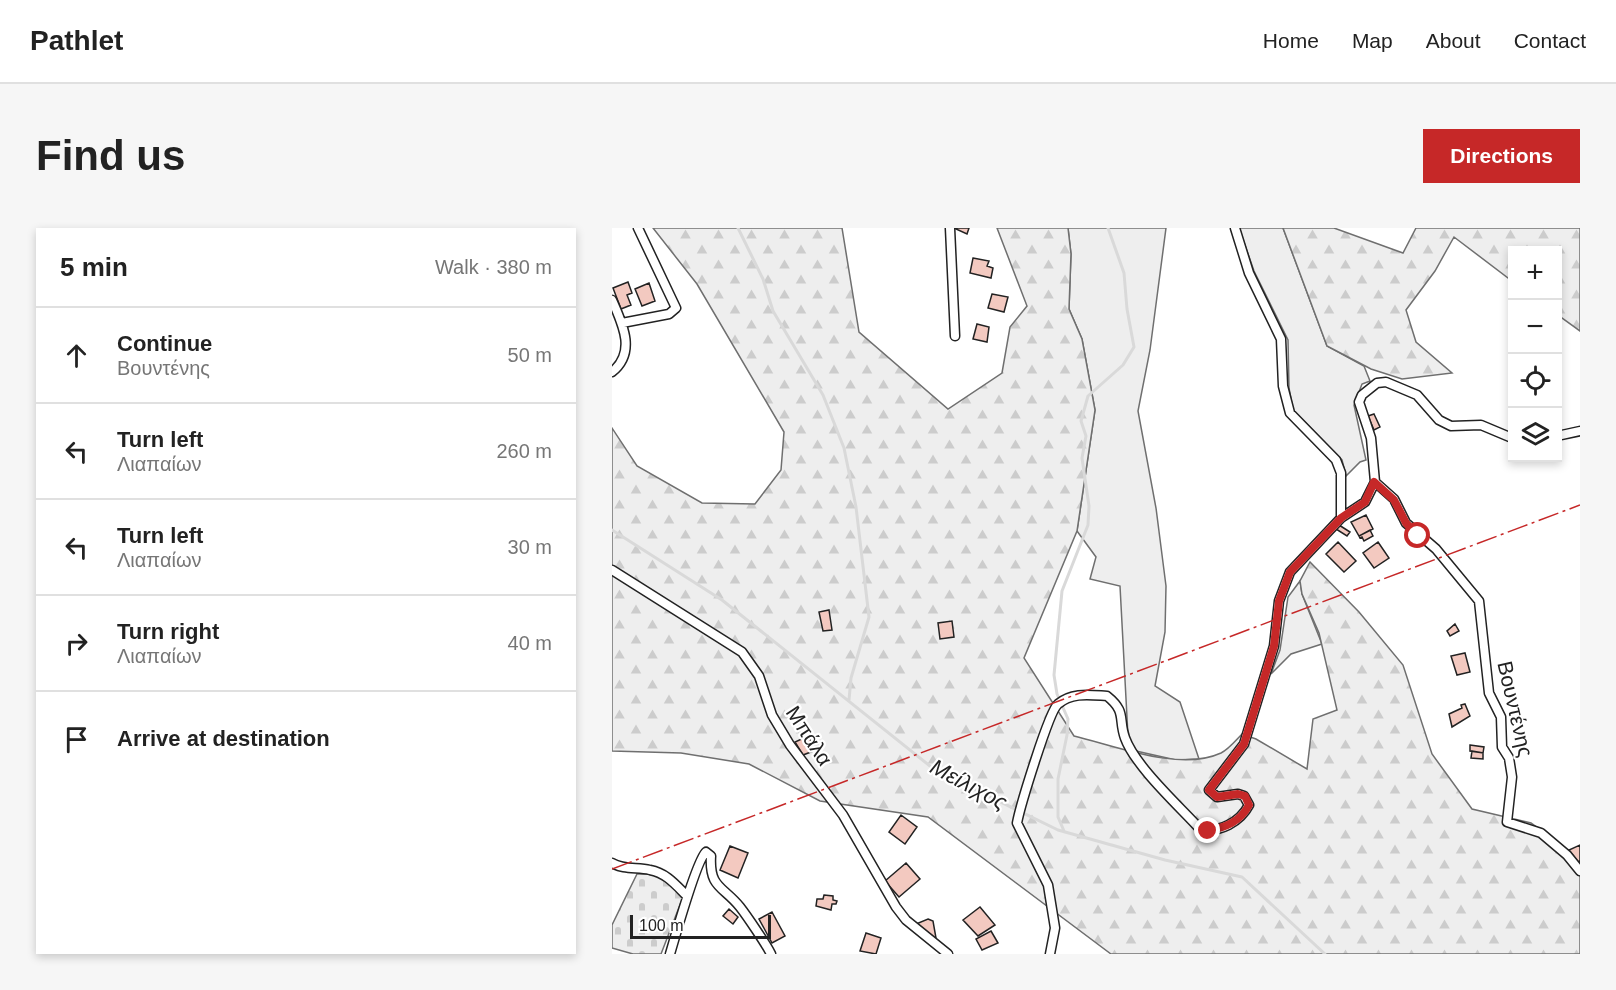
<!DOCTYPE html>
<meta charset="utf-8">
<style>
body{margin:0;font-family:Helvetica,sans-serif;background:#f6f6f6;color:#222}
.controls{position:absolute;right:18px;top:18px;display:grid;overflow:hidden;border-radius:0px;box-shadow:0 3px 9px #0003}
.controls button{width:54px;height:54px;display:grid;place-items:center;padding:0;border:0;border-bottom:2px solid #e0e0e0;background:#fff;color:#222;font:30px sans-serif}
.scale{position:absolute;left:18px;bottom:15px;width:141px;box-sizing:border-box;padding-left:6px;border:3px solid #222;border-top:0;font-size:16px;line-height:21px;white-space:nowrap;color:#222;-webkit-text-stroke:4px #fff;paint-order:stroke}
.stop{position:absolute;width:18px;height:18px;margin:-14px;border:4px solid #c62828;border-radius:50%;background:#fff}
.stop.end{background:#c62828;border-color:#fff;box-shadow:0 2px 6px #0008}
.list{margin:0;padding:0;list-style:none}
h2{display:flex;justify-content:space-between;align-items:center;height:78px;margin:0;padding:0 24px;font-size:26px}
h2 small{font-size:20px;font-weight:400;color:#767676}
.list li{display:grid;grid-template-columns:39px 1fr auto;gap:18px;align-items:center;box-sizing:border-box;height:96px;padding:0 24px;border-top:2px solid #e0e0e0}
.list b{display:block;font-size:22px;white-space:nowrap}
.list p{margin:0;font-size:20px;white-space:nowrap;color:#767676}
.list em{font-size:20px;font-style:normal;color:#767676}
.icon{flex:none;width:33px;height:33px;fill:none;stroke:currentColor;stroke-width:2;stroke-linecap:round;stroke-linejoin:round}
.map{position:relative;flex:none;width:968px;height:726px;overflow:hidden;border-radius:0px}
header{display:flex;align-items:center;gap:36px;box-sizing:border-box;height:84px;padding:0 30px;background:#fff;border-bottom:2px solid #e0e0e0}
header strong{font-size:28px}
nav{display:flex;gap:33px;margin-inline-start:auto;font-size:21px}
.intro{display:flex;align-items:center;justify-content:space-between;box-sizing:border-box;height:144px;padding:0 36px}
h1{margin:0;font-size:42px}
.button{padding:15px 27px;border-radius:0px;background:#c62828;color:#fff;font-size:21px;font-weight:700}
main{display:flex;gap:36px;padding:0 36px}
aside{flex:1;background:#fff;border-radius:0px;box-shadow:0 3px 9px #0003}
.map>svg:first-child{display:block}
.grass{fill:#eee;stroke:#6f6f6f;stroke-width:1.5}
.forest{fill:url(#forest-firs);stroke:#6f6f6f;stroke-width:1.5}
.cemetery{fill:url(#cemetery-stones);stroke:#6f6f6f;stroke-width:1.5}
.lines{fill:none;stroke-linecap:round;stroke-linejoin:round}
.stream{stroke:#d9d9d9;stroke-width:3}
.building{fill:#f3c9c0;stroke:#222;stroke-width:1.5}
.minor-casing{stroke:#222;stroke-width:11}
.minor{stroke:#fff;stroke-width:8}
.power{stroke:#c62828;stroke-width:1.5;stroke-dasharray:21 4.5 3 4.5;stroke-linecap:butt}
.route{stroke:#c62828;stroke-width:8}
.labels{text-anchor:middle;stroke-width:4.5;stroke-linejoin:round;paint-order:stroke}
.street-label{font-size:21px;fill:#222;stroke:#fff}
.water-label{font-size:22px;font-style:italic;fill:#222;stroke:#fff}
</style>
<header>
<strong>Pathlet</strong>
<nav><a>Home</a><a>Map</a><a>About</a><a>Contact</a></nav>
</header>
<div class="intro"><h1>Find us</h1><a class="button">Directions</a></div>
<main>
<aside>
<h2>5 min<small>Walk · 380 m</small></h2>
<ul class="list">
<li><svg class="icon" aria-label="ahead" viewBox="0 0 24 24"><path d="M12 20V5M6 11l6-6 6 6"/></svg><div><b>Continue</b><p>Βουντένης</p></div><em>50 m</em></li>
<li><svg class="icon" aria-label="left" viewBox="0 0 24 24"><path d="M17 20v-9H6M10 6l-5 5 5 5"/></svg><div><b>Turn left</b><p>Λιαπαίων</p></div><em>260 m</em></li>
<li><svg class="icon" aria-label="left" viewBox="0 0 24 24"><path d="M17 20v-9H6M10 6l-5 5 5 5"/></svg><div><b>Turn left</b><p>Λιαπαίων</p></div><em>30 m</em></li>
<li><svg class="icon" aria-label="right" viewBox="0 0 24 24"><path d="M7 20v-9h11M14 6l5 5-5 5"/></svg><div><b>Turn right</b><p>Λιαπαίων</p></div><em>40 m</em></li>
<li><svg class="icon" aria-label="arrive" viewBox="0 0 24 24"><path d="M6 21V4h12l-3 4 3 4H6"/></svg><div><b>Arrive at destination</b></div></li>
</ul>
</aside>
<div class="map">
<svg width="968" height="726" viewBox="0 0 968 726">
<defs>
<pattern id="forest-firs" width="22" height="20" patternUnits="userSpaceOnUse" patternTransform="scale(1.5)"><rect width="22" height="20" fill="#eee"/><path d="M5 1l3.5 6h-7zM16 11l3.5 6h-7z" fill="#ccc"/></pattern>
<pattern id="cemetery-stones" width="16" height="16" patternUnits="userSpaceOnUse" patternTransform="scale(1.5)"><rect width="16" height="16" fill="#eee"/><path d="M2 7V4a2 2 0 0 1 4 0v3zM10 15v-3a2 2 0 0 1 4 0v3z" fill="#ccc"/></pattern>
</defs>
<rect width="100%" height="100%" fill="#fff"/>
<path class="grass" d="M456,0H554L538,122L526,183L544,280L554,358L553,404L543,458L568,474L587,531L564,532L524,523L516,508L508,358L478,351L484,329L465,303L483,182L470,111L457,81L459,26Z
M627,0H671L715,118L752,138L758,153L750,156L742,177L754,232L748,234L734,248L730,232L681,182L677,160L676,112L642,43Z
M688,353L690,366L710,416L679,426L659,446L668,422L676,369Z"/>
<path class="forest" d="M41,0H230L247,104L336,181L390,145L398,99L415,78L385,0H456L459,26L457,81L470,111L483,182L465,303L412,430L462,508C504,518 568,544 609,525C617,521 624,512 630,506L644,511L695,541L701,491L725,482L707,405L690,366L688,353L698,334L747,384L791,437L820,526L860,581L919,595L933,605L968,648V726H499L316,589L208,573L137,536L69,525L0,523V200L25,238L90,275L143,276L169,242L172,204L85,56Z
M671,0H722L791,25L804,0H968V103L946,87L945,22H900V53L842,9L823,43L794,82L804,114L840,145L790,151L759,141L715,118Z"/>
<path class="cemetery" d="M25,646H45L71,669L49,726H21L0,720V697Z"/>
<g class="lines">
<path class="stream" d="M126,0L151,51L161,83L211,167L232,220L244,279L257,389L239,450L237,472
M0,302L110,372L323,542L446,602L553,632L630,649L713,726
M452,603L446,589V551L455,507L456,491L445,466L442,447L450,363L476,297L477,278L470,230L474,208L469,193L476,168L511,137L522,119L515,81L512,45L496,0"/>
</g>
<path class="building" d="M342,0H357L355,6Z
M361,30L377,33L375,38L381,40L379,50L358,45Z
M16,54L20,65L15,67L19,77L9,81L1,60Z
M37,55L43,73L30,78L23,61Z
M380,66L396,69L392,84L376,80Z
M365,96L377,99L375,114L361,111Z
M762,186L768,199L762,202L756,188Z
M754,287L761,301L747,308L739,294Z
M727,297L738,304L735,308L724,301Z
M758,302L761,308L752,313L750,309L748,310L747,308Z
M726,314L744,333L732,344L714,326Z
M766,314L777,330L762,340L751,325Z
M217,382L220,402L211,403L207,384Z
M340,393L342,409L328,411L326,395Z
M843,396L847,403L838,408L835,403Z
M853,425L858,444L845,447L839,428Z
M853,476L858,488L840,499L837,486L850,480L849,477Z
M196,508L204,522L191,527L183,514Z
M858,517L872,519L871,525L858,523Z
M860,523L871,525V531L859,530Z
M289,587L305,599L293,616L277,604Z
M968,617V633L966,634L957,622Z
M118,618L136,625L126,650L108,642Z
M294,635L308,651L287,669L273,653Z
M212,667L221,668V672L225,673L224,676H220L219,682L204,678L205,671H211Z
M368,679L383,697L366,708L351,692Z
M117,681L126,689L121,696L111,688Z
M160,684L173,708L160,715L147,691Z
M316,691L321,693L324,710L319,712L304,696Z
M379,703L386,715L370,722L364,711Z
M254,705L269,710L264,726L248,723Z"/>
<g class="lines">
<g class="minor-casing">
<path id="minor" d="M338,0L343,108
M623,0L637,45L669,111L671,158L678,185L724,232L729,245V290
M0,72C10,95 25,124 0,144
M10,95L57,86L64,80L26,0
M945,208L968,203
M763,254L782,271L794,295L824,321L867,373L877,465L889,489L890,519L897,530L900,549L895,594L929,605L955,627L968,643
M0,342L130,424L147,448L160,487L178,517L231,587L284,679L294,692L336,726
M0,635C12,642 25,639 38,642C54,645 63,656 74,667
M58,726C63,709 85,631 94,624L99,628C97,660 111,658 128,679C135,688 154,716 159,726
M438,726L443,700L436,657L405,595C408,579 437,483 446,476C460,464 478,467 495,468C515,484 506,491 513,510C523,538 567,578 588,601C608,605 628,594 637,577L632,568L626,566L605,569L597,562L632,516L662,418L667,373L678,344L729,290L753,274L763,254L759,210L747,174L750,167L765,155L774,154L805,167L827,192L839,198L869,197L900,210"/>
</g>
<use href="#minor" class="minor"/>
<path class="power" d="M0,641L968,277"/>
</g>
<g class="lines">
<path class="route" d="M596,603C614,599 628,594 637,577L633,568L626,566L605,569L597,562L632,516L662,418L667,373L678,344L729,290L753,274L762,254L782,272L794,295L806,308"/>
</g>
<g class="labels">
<g class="street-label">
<text transform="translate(903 481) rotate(77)" y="7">Βουντένης</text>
<text transform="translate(197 508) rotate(57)" y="7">Μπάλα</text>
</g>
<g class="water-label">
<text transform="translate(357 556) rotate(28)" y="8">Μείλιχος</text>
</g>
</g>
</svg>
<div class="controls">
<button>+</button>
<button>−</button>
<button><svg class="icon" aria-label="locate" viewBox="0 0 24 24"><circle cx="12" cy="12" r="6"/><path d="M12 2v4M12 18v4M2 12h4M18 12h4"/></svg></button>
<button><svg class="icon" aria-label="layers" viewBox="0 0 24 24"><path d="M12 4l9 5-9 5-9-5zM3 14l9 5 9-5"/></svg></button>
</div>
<div class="scale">100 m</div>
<div class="stop" style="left:806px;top:308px"></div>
<div class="stop end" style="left:596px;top:603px"></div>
</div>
</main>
